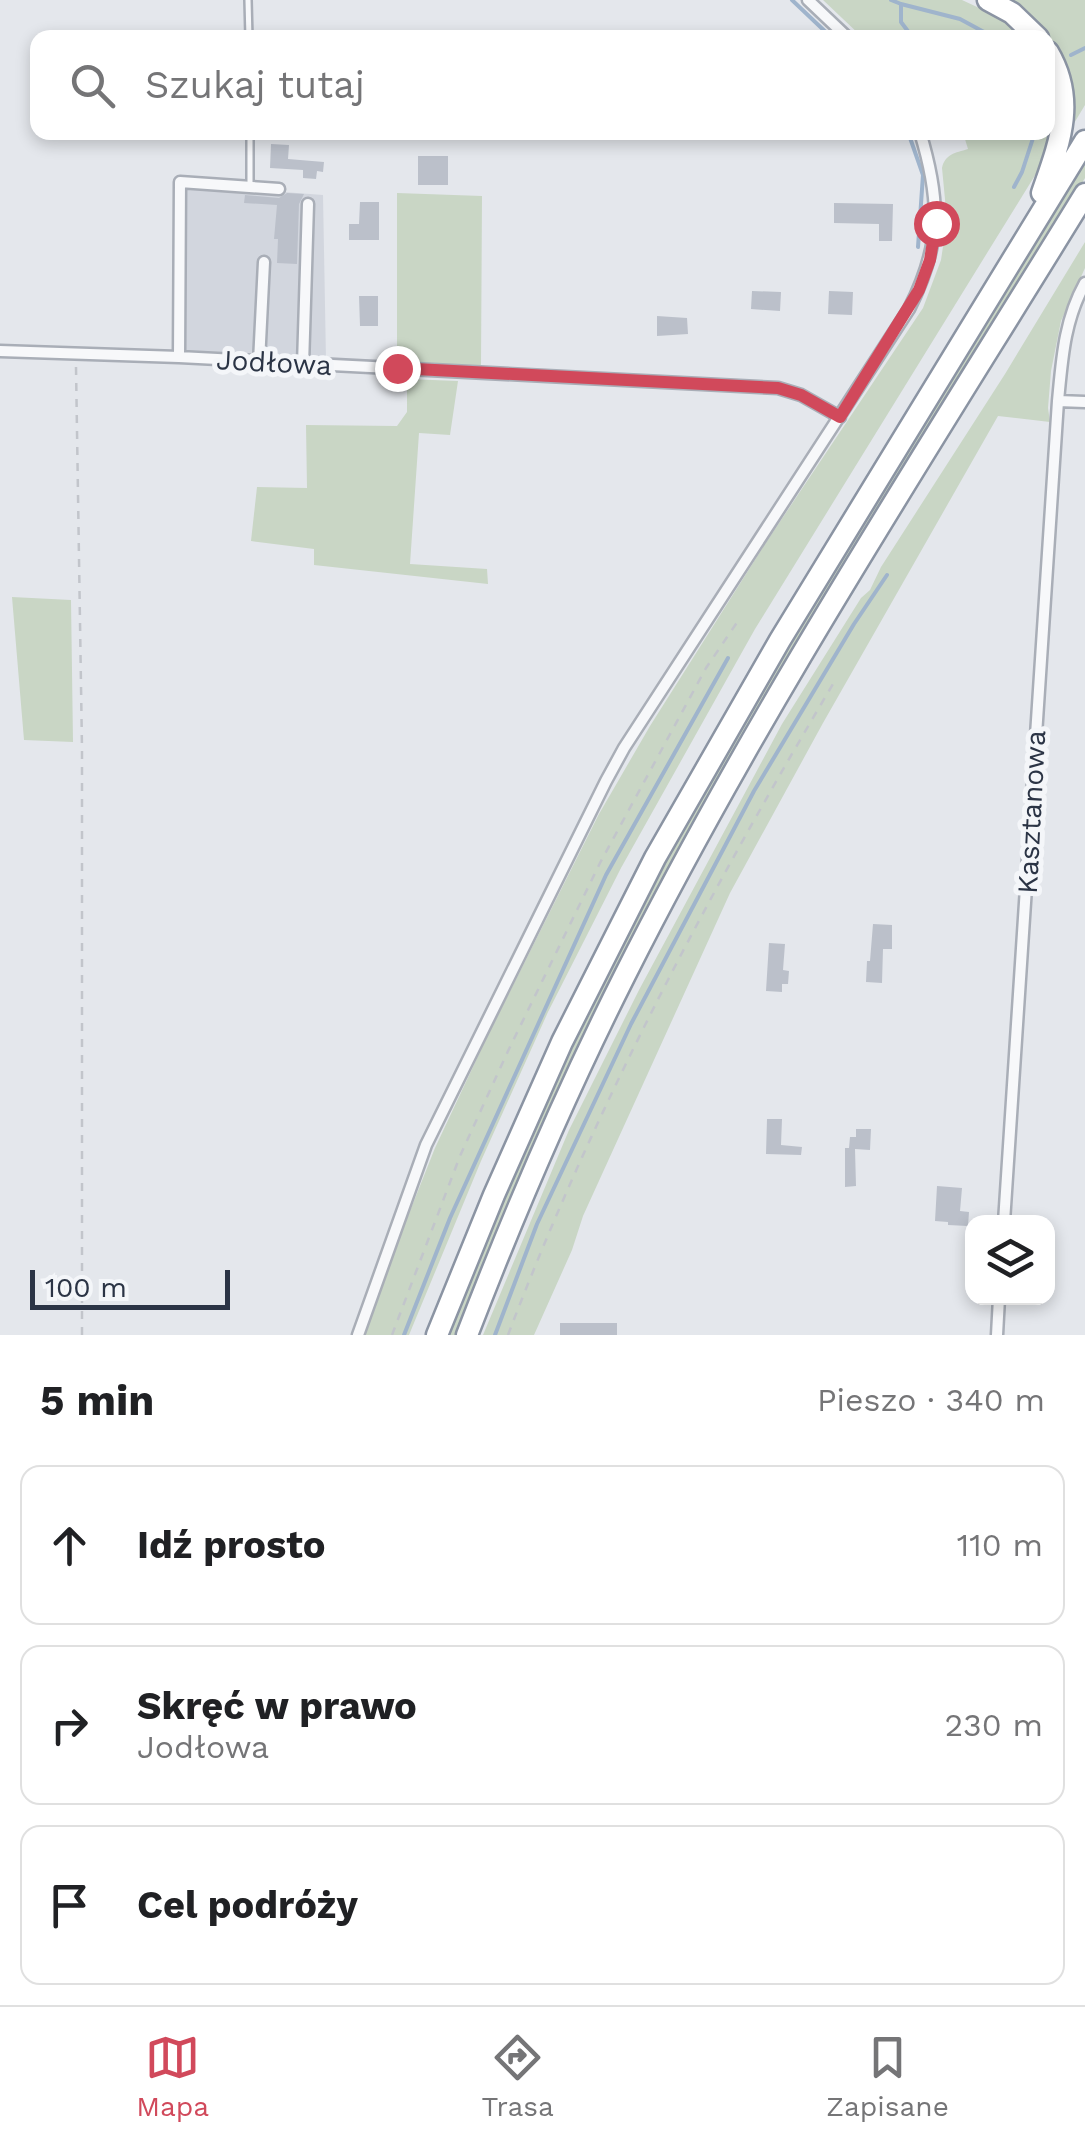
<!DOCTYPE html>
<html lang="pl">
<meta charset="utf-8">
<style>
body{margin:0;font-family:"Work Sans",sans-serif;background:#f6f6f6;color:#202124}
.controls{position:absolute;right:30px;bottom:30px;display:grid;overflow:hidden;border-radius:20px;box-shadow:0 5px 15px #0003}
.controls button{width:90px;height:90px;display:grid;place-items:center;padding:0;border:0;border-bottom:2px solid #e0e0e0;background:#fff;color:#202124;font:50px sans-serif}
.scale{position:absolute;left:30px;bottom:25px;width:200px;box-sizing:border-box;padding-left:10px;border:5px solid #2b3445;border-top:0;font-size:28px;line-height:35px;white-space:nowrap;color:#2b3445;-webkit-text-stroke:8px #f4f6f9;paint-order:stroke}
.stop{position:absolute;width:30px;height:30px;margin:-22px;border:8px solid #d1495b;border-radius:50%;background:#fff}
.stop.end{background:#d1495b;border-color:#fff;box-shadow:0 2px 10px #0008}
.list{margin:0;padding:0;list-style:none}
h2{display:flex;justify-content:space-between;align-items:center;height:130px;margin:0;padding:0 40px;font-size:42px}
h2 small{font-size:32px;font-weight:400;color:#757577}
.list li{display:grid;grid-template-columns:65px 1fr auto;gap:30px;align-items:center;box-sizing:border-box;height:160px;margin:0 20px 20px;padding:0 20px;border:2px solid #e0e0e0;border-radius:20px}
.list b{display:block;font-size:38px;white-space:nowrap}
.list p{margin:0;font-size:32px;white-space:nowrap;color:#757577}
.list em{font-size:32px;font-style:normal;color:#757577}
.icon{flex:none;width:55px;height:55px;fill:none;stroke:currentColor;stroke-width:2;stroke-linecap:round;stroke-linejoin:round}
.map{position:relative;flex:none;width:1085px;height:1335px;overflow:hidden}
.search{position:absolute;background:#fff;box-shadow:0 5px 15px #0003;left:30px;right:30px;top:30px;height:110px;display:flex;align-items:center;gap:25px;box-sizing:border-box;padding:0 35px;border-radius:20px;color:#757577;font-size:38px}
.sheet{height:670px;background:#fff}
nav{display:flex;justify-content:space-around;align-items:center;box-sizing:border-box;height:140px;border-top:2px solid #e0e0e0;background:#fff;font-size:28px;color:#757577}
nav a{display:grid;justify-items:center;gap:5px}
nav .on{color:#d1495b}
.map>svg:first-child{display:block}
.built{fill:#d2d6de}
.green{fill:#c9d6c5}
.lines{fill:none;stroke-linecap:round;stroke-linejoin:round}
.stream{stroke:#9fb4cc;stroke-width:4}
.building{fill:#bbc0ca}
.lane-casing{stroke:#a9aeb7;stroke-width:10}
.street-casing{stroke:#a9aeb7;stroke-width:15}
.highway-casing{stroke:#8b94a3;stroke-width:25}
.path{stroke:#c2c5cb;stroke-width:2.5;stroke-dasharray:8 8;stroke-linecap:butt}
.lane{stroke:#f7f8fa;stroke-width:5}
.street{stroke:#f7f8fa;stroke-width:10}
.highway{stroke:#fff;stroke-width:20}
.route{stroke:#d1495b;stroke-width:12}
.labels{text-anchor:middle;stroke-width:10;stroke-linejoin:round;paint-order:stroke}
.street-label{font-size:28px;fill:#2b3445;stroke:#f4f6f9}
</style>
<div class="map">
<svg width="1085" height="1335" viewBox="0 0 1085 1335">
<rect width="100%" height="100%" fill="#e4e7ec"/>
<path class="built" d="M193,185L323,195L326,360L183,351L184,191Z"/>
<path class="green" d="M823,0H962L990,13L1013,28L1022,37H862Z
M1006,0H1085V105L1070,130C1067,109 1068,77 1060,58C1051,33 1027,15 1006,0Z
M1048,75C1057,107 1053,133 1042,164L755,629L621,868L548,1012L481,1161L409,1335H365L404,1226L435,1148L487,1037L599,814L650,726L765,544L923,308L941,260L947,220L942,168C945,154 955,153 968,149L964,136L948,140L934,136L932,133L1048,132Z
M1085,158V178L735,749L670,869L457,1335H447L518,1161L612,957L725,746Z
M397,193L482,196L481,367L397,364Z
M1085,242V268L1061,321L1051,371L1048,408L1050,422L998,416L823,723L730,893L583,1216L572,1250L534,1335H483L569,1130L639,990L782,724L861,598L870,590L881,567L1005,374Z
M407,379L458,381L450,435L419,433L410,564L487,569L488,584L314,565V549L251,541L257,487L307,488L306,425L397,426L407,412Z
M12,597L71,600L73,742L24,740Z"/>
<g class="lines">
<path class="stream" d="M792,0L832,38
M891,0L901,4V22L913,38
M901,4L960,19L995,38
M1071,55L1085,48
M908,132L923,175L918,247
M1014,187L1022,172L1035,132
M404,1335L450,1218L606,875L728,658
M495,1335L537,1224L631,1024L754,791L854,624L887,575"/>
</g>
<path class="building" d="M271,144L289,145L288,159L324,162L323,172L317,171L316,179L303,178V170L270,168Z
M418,156H448V185H418Z
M287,193L304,194L299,204L297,264L277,263L278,239H274L277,205L244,203L245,195L279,198Z
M360,202H379V240H349V224H359Z
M834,203L893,204L892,241H879V224L834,223Z
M752,291L781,292L780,311L751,309Z
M829,291L853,292L852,315L828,314Z
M359,296H378V326H360Z
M657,316L687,318L688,334L657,336Z
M873,924L892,925V949H883L882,983L866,982L867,961H870Z
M769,943L785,944L783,970L789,971L788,984H782V992L766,991Z
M767,1119H782L781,1145L802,1147L801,1155L766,1154Z
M856,1129H871L870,1150L855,1149L856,1186L845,1187V1148H849L850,1137H856Z
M937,1186L962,1188L960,1211L969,1212L968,1226L948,1225V1222L935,1221Z
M560,1323H617V1335H560Z"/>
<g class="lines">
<g class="lane-casing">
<path id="lane" d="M248,0L249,38
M250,132V187"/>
</g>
<g class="street-casing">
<path id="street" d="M808,0L848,38
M0,351L179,357L778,388L801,395L840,417
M179,357L180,182L279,189
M259,362L264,262
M303,365L308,204
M1058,401L1085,402
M1004,1222L1058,401C1062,359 1064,321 1085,283
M358,1335L426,1145L606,781L624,748L909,309C942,244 941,201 920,132
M997,1335L999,1298"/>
</g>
<g class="highway-casing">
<path id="highway" d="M988,0L1012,13L1038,38
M1042,193C1059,144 1077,101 1048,52
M437,1335L494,1195L562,1042L655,858L780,640L1085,141
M467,1335C514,1213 566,1092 625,975C761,705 927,451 1085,194"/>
</g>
<path class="path" d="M76,367L82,749V1335
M392,1335L460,1156L508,1051L600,863L706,668L738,621
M508,1335C595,1106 711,889 836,679"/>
<use href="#lane" class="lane"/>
<use href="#street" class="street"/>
<use href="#highway" class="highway"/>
</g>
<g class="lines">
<path class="route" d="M397,368L778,388L801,395L840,417L919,290L930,260L936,223"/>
</g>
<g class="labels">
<g class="street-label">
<text transform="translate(274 362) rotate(3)" y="10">Jodłowa</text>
<text transform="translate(1031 812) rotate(-87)" y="10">Kasztanowa</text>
</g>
</g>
</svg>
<div class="controls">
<button><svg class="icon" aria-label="layers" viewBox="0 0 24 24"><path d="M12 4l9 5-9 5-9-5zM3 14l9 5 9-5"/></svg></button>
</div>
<div class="scale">100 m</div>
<div class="stop" style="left:936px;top:223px"></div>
<div class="stop end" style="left:397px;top:368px"></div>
<div class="search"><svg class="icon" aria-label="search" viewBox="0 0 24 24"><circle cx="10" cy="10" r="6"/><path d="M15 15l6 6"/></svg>Szukaj tutaj</div>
</div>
<section class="sheet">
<h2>5 min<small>Pieszo · 340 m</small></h2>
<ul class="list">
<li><svg class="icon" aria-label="ahead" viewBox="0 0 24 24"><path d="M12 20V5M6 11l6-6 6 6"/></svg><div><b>Idź prosto</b></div><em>110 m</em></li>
<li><svg class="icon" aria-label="right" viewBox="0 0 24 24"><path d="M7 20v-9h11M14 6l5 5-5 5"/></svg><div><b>Skręć w prawo</b><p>Jodłowa</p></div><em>230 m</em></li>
<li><svg class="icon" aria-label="arrive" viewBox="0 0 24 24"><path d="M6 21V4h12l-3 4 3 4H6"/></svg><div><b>Cel podróży</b></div></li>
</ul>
</section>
<nav>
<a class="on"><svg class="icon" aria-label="map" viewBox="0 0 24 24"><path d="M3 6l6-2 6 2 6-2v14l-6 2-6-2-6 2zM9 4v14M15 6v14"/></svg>Mapa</a>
<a><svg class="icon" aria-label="directions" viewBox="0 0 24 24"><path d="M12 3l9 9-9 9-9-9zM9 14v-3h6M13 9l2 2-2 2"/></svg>Trasa</a>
<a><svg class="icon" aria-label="saved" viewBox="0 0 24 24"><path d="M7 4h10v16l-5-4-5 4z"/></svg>Zapisane</a>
</nav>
